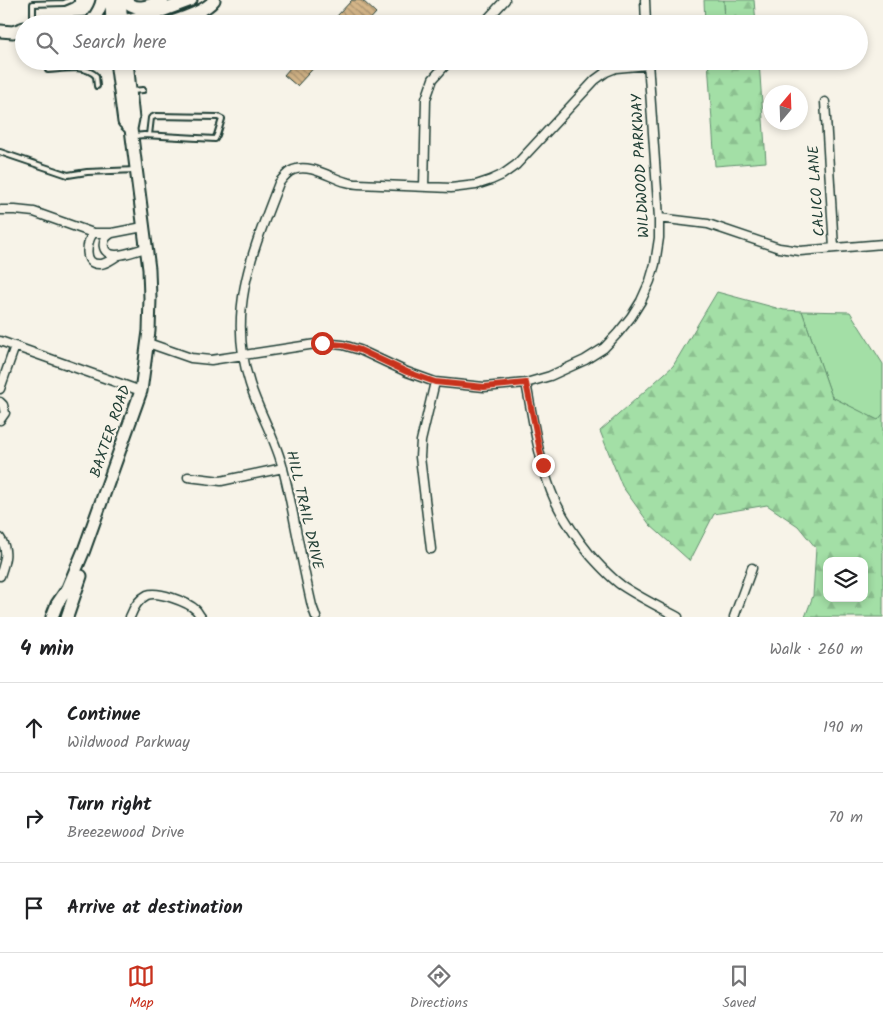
<!DOCTYPE html>
<meta charset="utf-8">
<style>
body{margin:0;font-family:Kalam,sans-serif;background:#f6f6f6;color:#202124}
.controls{position:absolute;right:15px;bottom:15px;display:grid;overflow:hidden;border-radius:10px;box-shadow:0 2px 8px #0003}
.controls button{width:45px;height:45px;display:grid;place-items:center;padding:0;border:0;border-bottom:1px solid #e0e0e0;background:#fff;color:#202124;font:25px sans-serif}
.compass{position:absolute;left:763px;top:85px;width:45px;height:45px;border-radius:50%;background:#fff;box-shadow:0 2px 8px #0003;rotate:19deg}
.stop{position:absolute;width:15px;height:15px;margin:-11px;border:4px solid #c8321e;border-radius:50%;background:#fff}
.stop.end{background:#c8321e;border-color:#fff;box-shadow:0 1px 5px #0008}
.list{margin:0;padding:0;list-style:none}
h2{display:flex;justify-content:space-between;align-items:center;height:65px;margin:0;padding:0 20px;font-size:21px}
h2 small{font-size:16px;font-weight:400;color:#757577}
.list li{display:grid;grid-template-columns:32px 1fr auto;gap:15px;align-items:center;box-sizing:border-box;height:90px;padding:0 20px;border-top:1px solid #e0e0e0}
.list b{display:block;font-size:19px;white-space:nowrap}
.list p{margin:0;font-size:16px;white-space:nowrap;color:#757577}
.list em{font-size:16px;font-style:normal;color:#757577}
.icon{flex:none;width:28px;height:28px;fill:none;stroke:currentColor;stroke-width:2;stroke-linecap:round;stroke-linejoin:round}
.map{position:relative;flex:none;width:883px;height:617px;overflow:hidden}
.search{position:absolute;background:#fff;box-shadow:0 2px 8px #0003;left:15px;right:15px;top:15px;height:55px;display:flex;align-items:center;gap:12px;box-sizing:border-box;padding:0 18px;border-radius:28px;color:#757577;font-size:19px}
.sheet{height:335px;background:#fff}
nav{display:flex;justify-content:space-around;align-items:center;box-sizing:border-box;height:70px;border-top:1px solid #e0e0e0;background:#fff;font-size:14px;color:#757577}
nav a{display:grid;justify-items:center;gap:2px}
nav .on{color:#c8321e}
.map>svg:first-child{display:block}
.grass{fill:#a3dfa6;stroke:#618e6d}
.forest{fill:url(#forest-firs);stroke:#618e6d;fill-rule:evenodd}
.building{fill:url(#building-back-hatch);stroke:#1f3d34}
.lines{fill:none;stroke-linecap:round;stroke-linejoin:round}
.service-casing{stroke:#1f3d34;stroke-width:8}
.minor-casing{stroke:#1f3d34;stroke-width:11}
.secondary-casing{stroke:#1f3d34;stroke-width:15}
.service{stroke:#f7f3e8;stroke-width:4}
.minor{stroke:#f7f3e8;stroke-width:8}
.secondary{stroke:#f7f3e8;stroke-width:11}
.route{stroke:#c8321e;stroke-width:6}
.labels{text-anchor:middle;stroke-width:4.5;stroke-linejoin:round;paint-order:stroke}
.street-label{font-size:15px;fill:#1f3d34;stroke:#f7f3e8}
</style>
<div class="map">
<svg width="883" height="617" viewBox="0 0 883 617">
<defs>
<pattern id="forest-firs" width="22" height="20" patternUnits="userSpaceOnUse" patternTransform="scale(1.25)"><rect width="22" height="20" fill="#a3dfa6"/><path d="M5 1l3.5 6h-7zM16 11l3.5 6h-7z" fill="#8cc090"/></pattern>
<pattern id="building-back-hatch" width="6" height="6" patternUnits="userSpaceOnUse" patternTransform="scale(1.25)"><rect width="6" height="6" fill="#d4b588"/><path d="M-1 5l2 2M0 0l6 6M5-1l2 2" fill="none" stroke="#ab9470"/></pattern>
</defs>
<rect width="100%" height="100%" fill="#f7f3e8"/>
<filter id="ink" filterUnits="userSpaceOnUse"><feTurbulence type="fractalNoise" baseFrequency=".02" numOctaves="2"/><feDisplacementMap in="SourceGraphic" scale="10" xChannelSelector="R" yChannelSelector="G"/><feConvolveMatrix kernelMatrix="1 2 1 2 8 2 1 2 1" color-interpolation-filters="sRGB"/></filter>
<g filter="url(#ink)">
<path class="grass" d="M704,0H724L725,24H705Z
M802,311L850,312L883,364V414L878,421L832,397Z"/>
<path class="forest" d="M724,0H754L756,24H725Z
M708,61H759L766,162L715,166Z
M717,292L784,310L802,311L832,397L878,420L883,414V617H805L813,596L816,548L798,526L767,505L714,514L690,561L650,525L622,486L600,431L673,366ZM827,561H864V598H827Z"/>
<path class="building" d="M352,0H362L376,13L366,24H332L338,17L337,16Z
M296,61H320L297,86L284,75Z"/>
<g class="lines">
<g class="service-casing">
<path id="service" d="M33,24V4L64,3L71,0
M48,70C64,69 84,64 96,76L97,86
M132,91L143,90
M134,136L144,135L215,139L217,135L222,119L218,117L155,116L151,118L149,135
M0,152L68,175L87,172L136,170"/>
</g>
<g class="minor-casing">
<path id="minor" d="M645,0L646,24
M483,24L505,0
M825,102L834,248
M424,187L426,99L433,79L449,61
M0,210H15L34,212L93,233H112L143,227
M659,218L708,224L779,248L800,251L883,244
M93,233C87,242 82,265 100,264C106,264 112,259 117,256
M112,233C100,239 101,254 115,255C123,256 137,250 146,248
M0,341L141,391
M148,343L191,358L211,360L322,343L343,345L360,350L407,372L435,382L484,387L526,383L550,376L585,360L604,348L618,333L631,317L641,301L650,281L655,264L659,238V218L648,62
M526,383C533,419 538,457 551,491C560,515 575,536 591,556C600,566 610,577 621,585C639,597 659,607 678,617
M0,389L15,346
M0,402L3,405L5,413L0,420
M188,477L221,481L283,468
M0,538C9,551 5,561 0,576
M431,549L420,457L421,441L435,382
M130,617C133,609 139,599 147,595C158,591 188,602 196,610C198,612 199,615 201,617
M316,617L312,606C305,576 299,545 293,514C290,499 287,484 283,469C276,439 259,413 250,384C226,311 253,251 279,183C283,178 287,172 293,170C310,163 331,178 346,182C350,183 354,184 358,184L451,188L476,185L491,180L502,175L516,165L595,80L606,72L616,68L648,65
M734,617L752,568"/>
</g>
<g class="secondary-casing">
<path id="secondary" d="M111,0L112,24
M120,0L122,24
M125,0C135,13 151,5 163,0
M90,23C95,16 101,9 102,0
M74,24L122,21L156,13L191,0
M166,24C180,19 205,12 214,0
M0,31L13,32L24,28
M116,61L124,122L131,129
M52,617L57,604L68,588L84,550L141,391L149,331L150,298L149,269L131,129L133,119L127,61
M67,617L81,576"/>
</g>
<use href="#service" class="service"/>
<use href="#minor" class="minor"/>
<use href="#secondary" class="secondary"/>
</g>
</g>
<g class="lines" filter="url(#ink)">
<path class="route" d="M322,343L343,345L360,350L407,372L435,382L484,387L526,383L543,465"/>
</g>
<g class="labels">
<g class="street-label">
<text transform="translate(640 166) rotate(-93)" y="5">WILDWOOD PARKWAY</text>
<text transform="translate(816 191) rotate(-94)" y="5">CALICO LANE</text>
<text transform="translate(110 431) rotate(-71)" y="5">BAXTER ROAD</text>
<text transform="translate(305 510) rotate(77)" y="5">HILL TRAIL DRIVE</text>
</g>
</g>
</svg>
<div class="controls">
<button><svg class="icon" aria-label="layers" viewBox="0 0 24 24"><path d="M12 4l9 5-9 5-9-5zM3 14l9 5 9-5"/></svg></button>
</div>
<svg class="compass" viewBox="-18 -18 36 36"><path d="M0-13l5 13h-10z" fill="#e53935"/><path d="M0 13l5-13h-10z" fill="#757577"/></svg>
<div class="stop" style="left:322px;top:343px"></div>
<div class="stop end" style="left:543px;top:465px"></div>
<div class="search"><svg class="icon" aria-label="search" viewBox="0 0 24 24"><circle cx="10" cy="10" r="6"/><path d="M15 15l6 6"/></svg>Search here</div>
</div>
<section class="sheet">
<h2>4 min<small>Walk · 260 m</small></h2>
<ul class="list">
<li><svg class="icon" aria-label="ahead" viewBox="0 0 24 24"><path d="M12 20V5M6 11l6-6 6 6"/></svg><div><b>Continue</b><p>Wildwood Parkway</p></div><em>190 m</em></li>
<li><svg class="icon" aria-label="right" viewBox="0 0 24 24"><path d="M7 20v-9h11M14 6l5 5-5 5"/></svg><div><b>Turn right</b><p>Breezewood Drive</p></div><em>70 m</em></li>
<li><svg class="icon" aria-label="arrive" viewBox="0 0 24 24"><path d="M6 21V4h12l-3 4 3 4H6"/></svg><div><b>Arrive at destination</b></div></li>
</ul>
</section>
<nav>
<a class="on"><svg class="icon" aria-label="map" viewBox="0 0 24 24"><path d="M3 6l6-2 6 2 6-2v14l-6 2-6-2-6 2zM9 4v14M15 6v14"/></svg>Map</a>
<a><svg class="icon" aria-label="directions" viewBox="0 0 24 24"><path d="M12 3l9 9-9 9-9-9zM9 14v-3h6M13 9l2 2-2 2"/></svg>Directions</a>
<a><svg class="icon" aria-label="saved" viewBox="0 0 24 24"><path d="M7 4h10v16l-5-4-5 4z"/></svg>Saved</a>
</nav>
